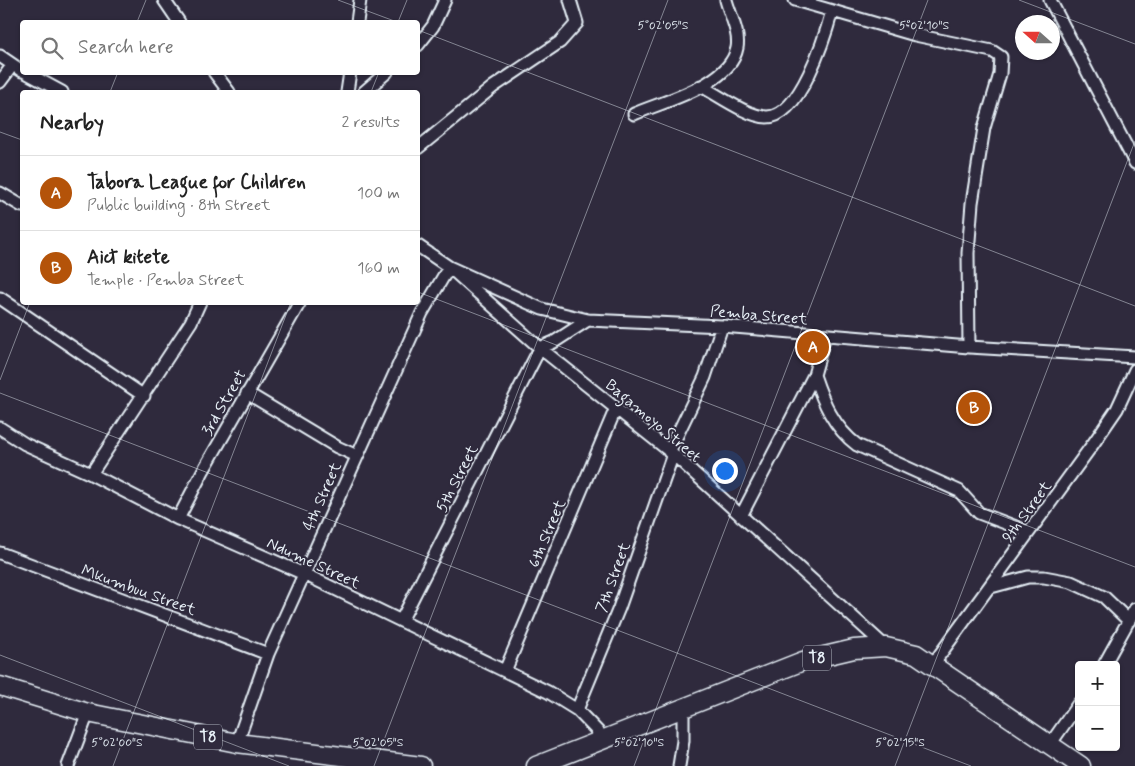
<!DOCTYPE html>
<meta charset="utf-8">
<style>
body{margin:0;font-family:Mynerve,sans-serif;background:#f6f6f6;color:#222}
.controls{position:absolute;right:15px;bottom:15px;display:grid;overflow:hidden;border-radius:5px;box-shadow:0 1px 4px #0004}
.controls button{width:45px;height:45px;display:grid;place-items:center;padding:0;border:0;border-bottom:1px solid #e0e0e0;background:#fff;color:#222;font:25px sans-serif}
.compass{position:absolute;left:1015px;top:15px;width:45px;height:45px;border-radius:50%;background:#fff;box-shadow:0 1px 4px #0004;rotate:291deg}
.you{position:absolute;left:724px;top:470px;width:18px;height:18px;margin:-12px;border:4px solid #fff;border-radius:50%;background:#1a73e8;box-shadow:0 0 0 8px #1a73e833}
.badge{display:grid;place-items:center;width:32px;height:32px;border-radius:50%;background:#b45309;color:#fff;font-size:16px;font-weight:700}
.pin{position:absolute;translate:-50% -50%;border:2px solid #fff;box-shadow:0 1px 5px #0006}
.list{margin:0;padding:0;list-style:none}
h2{display:flex;justify-content:space-between;align-items:center;height:65px;margin:0;padding:0 20px;font-size:21px}
h2 small{font-size:16px;font-weight:400;color:#767676}
.list li{display:grid;grid-template-columns:32px 1fr auto;gap:15px;align-items:center;box-sizing:border-box;height:75px;padding:0 20px;border-top:1px solid #e0e0e0}
.list b{display:block;font-size:19px;white-space:nowrap}
.list p{margin:0;font-size:16px;white-space:nowrap;color:#767676}
.list em{font-size:16px;font-style:normal;color:#767676}
.icon{flex:none;width:28px;height:28px;fill:none;stroke:currentColor;stroke-width:2;stroke-linecap:round;stroke-linejoin:round}
.map{position:relative;flex:none;width:1135px;height:766px;overflow:hidden}
.search{position:absolute;background:#fff;box-shadow:0 1px 4px #0004;left:20px;top:20px;width:400px;height:55px;display:flex;align-items:center;gap:12px;box-sizing:border-box;padding:0 18px;border-radius:5px;color:#767676;font-size:19px}
.panel{position:absolute;background:#fff;box-shadow:0 1px 4px #0004;left:20px;top:90px;width:400px;height:215px;border-radius:5px}
.map>svg:first-child{display:block}
.lines{fill:none;stroke-linecap:round;stroke-linejoin:round}
.minor-casing{stroke:#e8f1f8;stroke-width:15}
.highway-casing{stroke:#e8f1f8;stroke-width:21}
.minor{stroke:#2f2a3d;stroke-width:11}
.highway{stroke:#2f2a3d;stroke-width:18}
.ticks{fill:none;stroke:#e8f1f8;stroke-width:1;stroke-opacity:0.45}
.labels{text-anchor:middle;stroke-width:4;stroke-linejoin:round;paint-order:stroke}
.shield{fill:#2f2a3d;stroke:#b0b5c0;stroke-width:1}
.shield-label{font-size:15px;font-weight:bold;fill:#e8f1f8}
.street-label{font-size:16px;fill:#e8f1f8;stroke:#2f2a3d}
.ticks-label{font-size:12px;text-anchor:middle;fill:#e8f1f8;stroke:#2f2a3d;stroke-width:4;stroke-linejoin:round;paint-order:stroke}
</style>
<div class="map">
<svg width="1135" height="766" viewBox="0 0 1135 766">
<rect width="100%" height="100%" fill="#2f2a3d"/>
<filter id="ink" filterUnits="userSpaceOnUse"><feTurbulence type="fractalNoise" baseFrequency=".02" numOctaves="2"/><feDisplacementMap in="SourceGraphic" scale="10" xChannelSelector="R" yChannelSelector="G"/><feConvolveMatrix kernelMatrix="1 2 1 2 8 2 1 2 1" color-interpolation-filters="sRGB"/></filter>
<g filter="url(#ink)">
<g class="lines">
<g class="minor-casing">
<path id="minor" d="M164,0L179,22
M795,0L915,35L992,51L1001,57L1000,74L984,128L972,203L968,253L969,347
M1050,0L1135,163
M357,22L360,0
M418,45L433,26L445,0
M0,56L22,71
M25,72L62,92
M214,72L229,92
M0,82L12,66
M701,86C718,95 748,117 767,117C800,117 825,37 832,11
M347,92L350,72
M364,92L387,72
M634,114C664,101 730,85 737,48C740,33 730,15 726,0
M418,148L493,87L560,42L577,23L570,0
M0,193L22,206
M418,246L449,267L540,348L673,454L886,647
M0,298L144,396
M814,375C823,402 834,428 857,445L959,491L979,513L1029,532
M247,393L337,447L357,456
M0,428L25,444L91,474L178,519L304,574L548,692L577,710L606,740
M669,452L705,377L722,326
M91,474L191,322L200,302
M741,516L814,375L825,336
M178,519L203,471L300,302
M0,553L268,654
M991,587L1028,577H1044L1071,582L1104,597L1129,621
M401,621L540,348L554,342L588,320
M933,664L1093,444L1117,409L1135,370
M1104,665L1135,609
M505,671L616,408
M577,710L619,608L673,454
M237,743L268,654L422,313L449,267L542,309L588,320L722,326L969,347L1135,357
M1051,743L1079,703
M68,766L88,713
M679,766L683,741V708"/>
</g>
<g class="highway-casing">
<path id="highway" d="M0,686L88,713L237,743L421,766
M536,766L803,661L854,649L886,647L916,654L1081,766"/>
</g>
<use href="#minor" class="minor"/>
<use href="#highway" class="highway"/>
</g>
</g>
<path class="ticks" d="M338,0L397,22M1019,0L1135,44M137,22L146,0M398,22L407,0M418,30L1135,306M110,92L118,72M371,92L379,72M0,132L22,140M418,292L1135,567M0,380L30,302M0,393L971,766M0,655L289,766M113,766L291,302M374,766L668,0M634,766L928,0M895,766L1135,141"/>
<g class="labels">
<g class="shield">
<rect x="803" y="645.5" width="28" height="25" rx="4"/>
<rect x="194" y="724.5" width="28" height="25" rx="4"/>
</g>
<g class="shield-label">
<text x="817" y="663">T8</text>
<text x="208" y="742">T8</text>
</g>
<g class="street-label">
<text transform="translate(759 314) rotate(5)" y="6">Pemba Street</text>
<text transform="translate(223 402) rotate(-60)" y="6">3rd Street</text>
<text transform="translate(654 420) rotate(40)" y="6">Bagamoyo Street</text>
<text transform="translate(456 478) rotate(-63)" y="6">5th Street</text>
<text transform="translate(321 496) rotate(-66)" y="6">4th Street</text>
<text transform="translate(1026 511) rotate(-54)" y="6">9th Street</text>
<text transform="translate(546 533) rotate(-67)" y="6">6th Street</text>
<text transform="translate(314 562) rotate(25)" y="6">Ndume Street</text>
<text transform="translate(612 577) rotate(-70)" y="6">7th Street</text>
<text transform="translate(139 589) rotate(20)" y="6">Mkumbuu Street</text>
</g>
</g>
<g class="ticks-label">
<text x="663" y="29">5°02'05"S</text>
<text x="924" y="29">5°02'10"S</text>
<text x="117" y="746">5°02'00"S</text>
<text x="378" y="746">5°02'05"S</text>
<text x="639" y="746">5°02'10"S</text>
<text x="900" y="746">5°02'15"S</text>
</g>
</svg>
<div class="controls">
<button>+</button>
<button>−</button>
</div>
<svg class="compass" viewBox="-18 -18 36 36"><path d="M0-13l5 13h-10z" fill="#e53935"/><path d="M0 13l5-13h-10z" fill="#767676"/></svg>
<div class="you"></div>
<div class="pin badge" style="left:813px;top:347px">A</div>
<div class="pin badge" style="left:974px;top:408px">B</div>
<div class="search"><svg class="icon" aria-label="search" viewBox="0 0 24 24"><circle cx="10" cy="10" r="6"/><path d="M15 15l6 6"/></svg>Search here</div>
<section class="panel">
<h2>Nearby<small>2 results</small></h2>
<ul class="list">
<li><span class="badge">A</span><div><b>Tabora League for Children</b><p>Public building · 8th Street</p></div><em>100 m</em></li>
<li><span class="badge">B</span><div><b>Aict kitete</b><p>Temple · Pemba Street</p></div><em>160 m</em></li>
</ul>
</section>
</div>
